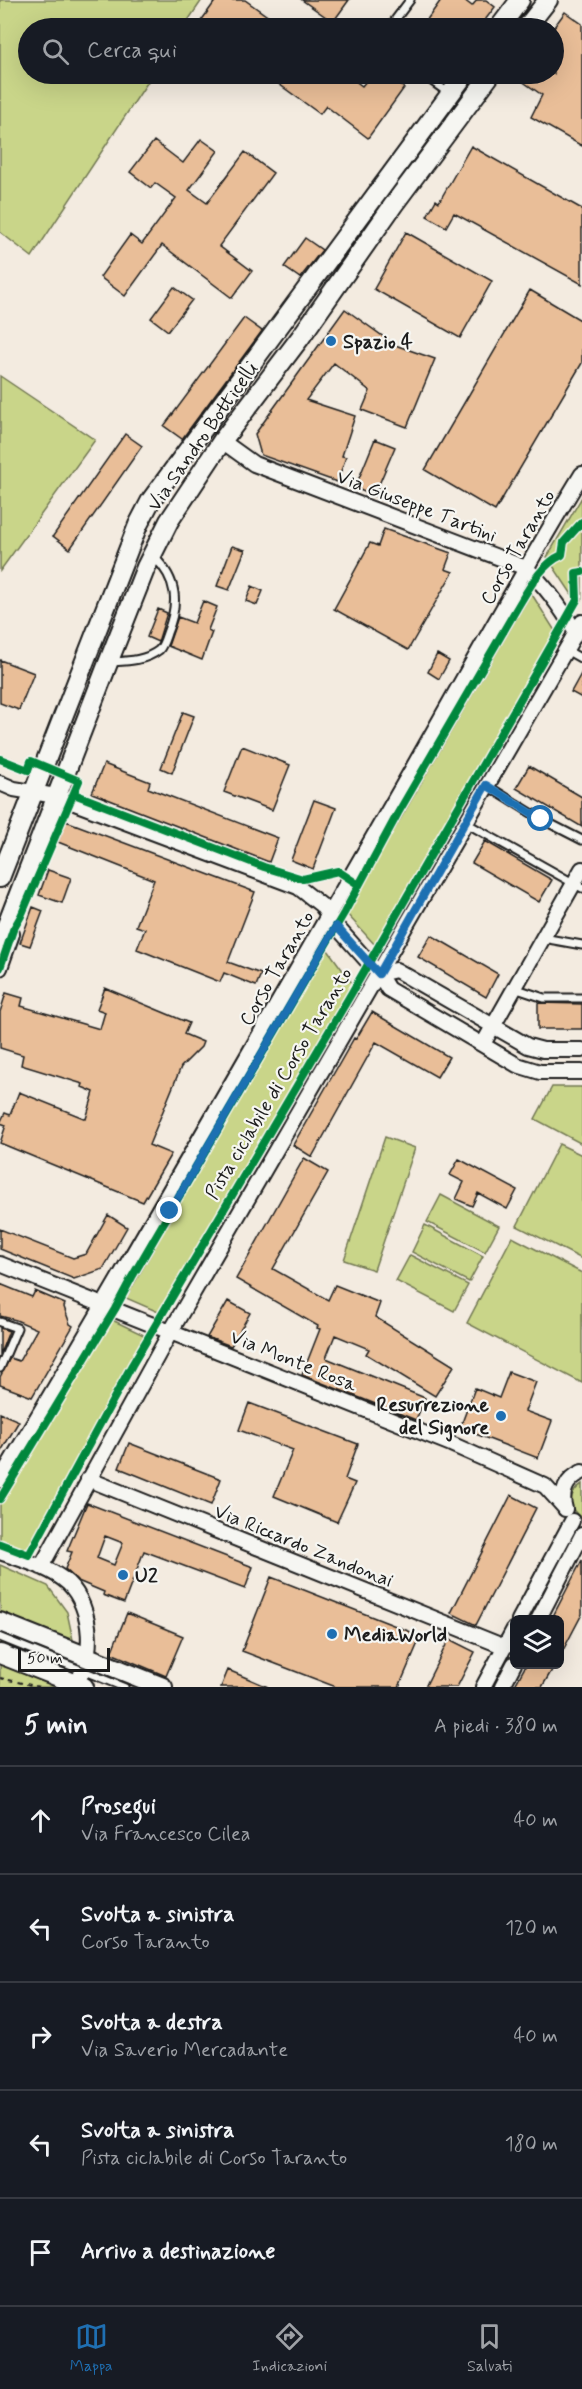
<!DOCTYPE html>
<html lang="it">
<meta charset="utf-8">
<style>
body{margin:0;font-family:Mynerve,sans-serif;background:#20242c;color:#f1f3f6}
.controls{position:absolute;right:18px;bottom:18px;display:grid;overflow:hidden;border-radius:9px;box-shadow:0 6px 24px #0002}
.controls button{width:54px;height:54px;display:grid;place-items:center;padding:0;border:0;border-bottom:2px solid #363941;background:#171b24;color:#f1f3f6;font:30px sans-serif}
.scale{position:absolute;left:18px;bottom:15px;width:92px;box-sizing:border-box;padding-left:6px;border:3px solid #1c1c1c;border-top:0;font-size:16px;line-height:21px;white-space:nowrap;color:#1c1c1c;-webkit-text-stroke:4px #f6f6f2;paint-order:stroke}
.stop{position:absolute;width:18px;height:18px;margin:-14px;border:4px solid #1f6fb2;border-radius:50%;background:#fff}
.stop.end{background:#1f6fb2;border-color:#fff;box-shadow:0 2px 6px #0008}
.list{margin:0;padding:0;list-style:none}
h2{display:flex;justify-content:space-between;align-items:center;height:78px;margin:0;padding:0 24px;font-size:26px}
h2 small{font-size:20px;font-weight:400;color:#9ea1a6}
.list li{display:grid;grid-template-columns:39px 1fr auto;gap:18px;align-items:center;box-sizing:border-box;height:108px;padding:0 24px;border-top:2px solid #363941}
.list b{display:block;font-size:22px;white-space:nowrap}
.list p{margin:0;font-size:20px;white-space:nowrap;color:#9ea1a6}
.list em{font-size:20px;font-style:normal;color:#9ea1a6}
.icon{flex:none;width:33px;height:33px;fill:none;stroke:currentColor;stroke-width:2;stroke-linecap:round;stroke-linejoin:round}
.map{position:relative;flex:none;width:582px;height:1687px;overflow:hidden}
.search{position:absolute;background:#171b24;box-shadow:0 6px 24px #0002;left:18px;right:18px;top:18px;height:66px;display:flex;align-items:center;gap:15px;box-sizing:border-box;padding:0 21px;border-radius:33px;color:#9ea1a6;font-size:22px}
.sheet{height:618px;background:#171b24}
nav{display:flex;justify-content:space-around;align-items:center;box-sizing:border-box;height:84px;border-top:2px solid #363941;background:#171b24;font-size:16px;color:#9ea1a6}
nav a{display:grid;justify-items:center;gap:3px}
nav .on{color:#1f6fb2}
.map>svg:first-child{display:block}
.green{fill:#c9d589;stroke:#727852;stroke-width:1.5}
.building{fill:#e9be98;stroke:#1c1c1c;stroke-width:1.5;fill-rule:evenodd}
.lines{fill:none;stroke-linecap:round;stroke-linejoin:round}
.service-casing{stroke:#1c1c1c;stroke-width:11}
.minor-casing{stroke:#1c1c1c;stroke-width:18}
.secondary-casing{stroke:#1c1c1c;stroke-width:22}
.path{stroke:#1c1c1c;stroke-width:2;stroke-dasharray:4.5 4.5;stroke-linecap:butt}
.service{stroke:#f6f6f2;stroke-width:7}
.minor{stroke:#f6f6f2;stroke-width:14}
.secondary{stroke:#f6f6f2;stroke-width:18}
.tram{stroke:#1c1c1c;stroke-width:1.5}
.cycleway-casing{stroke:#f6f6f2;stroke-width:11}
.cycleway{stroke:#00873e;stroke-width:8}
.route{stroke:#1f6fb2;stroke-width:8}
.poi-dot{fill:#1f6fb2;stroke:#f6f6f2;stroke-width:2}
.labels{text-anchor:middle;stroke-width:4.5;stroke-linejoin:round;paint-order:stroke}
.poi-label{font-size:20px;font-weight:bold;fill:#1c1c1c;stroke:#f6f6f2;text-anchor:start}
.street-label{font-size:20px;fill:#1c1c1c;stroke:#f6f6f2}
</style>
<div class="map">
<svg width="582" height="1687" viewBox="0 0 582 1687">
<rect width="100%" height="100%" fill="#f3ebe0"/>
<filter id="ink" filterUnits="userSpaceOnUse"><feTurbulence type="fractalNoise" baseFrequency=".0167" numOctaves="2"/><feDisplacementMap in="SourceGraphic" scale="12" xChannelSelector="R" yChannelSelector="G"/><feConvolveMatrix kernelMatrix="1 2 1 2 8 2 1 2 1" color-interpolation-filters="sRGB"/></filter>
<g filter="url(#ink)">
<path class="green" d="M0,0H202L183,28H28V74H153L32,257L0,232Z
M0,376L95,440L0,571Z
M582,497V600L579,605L547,557Z
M531,593L557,634L376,946L346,913Z
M325,946L355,987L163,1314L126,1298Z
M552,1087H582V1144L535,1119Z
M385,1137L415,1148L374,1270L344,1260Z
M559,1144L582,1155V1259L517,1226Z
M441,1195L499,1226L485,1252L427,1222Z
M425,1225L483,1256L469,1282L412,1252Z
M512,1237L582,1273V1383L467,1323Z
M410,1255L468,1285L454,1311L396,1281Z
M108,1318L148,1337L30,1552L0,1540V1504Z
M582,1484V1518C567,1509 568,1493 582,1484Z
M0,1565L48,1586L67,1612L73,1640L52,1687H0Z"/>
<path class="building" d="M216,0H245L284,28H196Z
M302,0H349L333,22Z
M441,0H464L472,6L477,0H486L495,7L479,28H421Z
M565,12L582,24V146L531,117L542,95L512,74H554V27Z
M265,74H346L362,86L372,74H385L404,88L368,138L326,106L320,114Z
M201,139L218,151L189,190L207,203L245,152L273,173L219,246L252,271L232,298L162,245L125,296L100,277L130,235L142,244L176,198L155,183L151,188L130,172L154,141L183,163Z
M471,146L582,209V284L454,213L446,227L427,216L436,200L439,202Z
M406,232L492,281L460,338L374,289Z
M305,238L322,250L300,278L284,267Z
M174,287L192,300L168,331L151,318Z
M530,290L582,321V363L495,511L425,470Z
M345,309L395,345L435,359L407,427L362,410L370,391L334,363L306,400L355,416L342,456L346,457L337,482L261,455L255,434Z
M244,318L262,331L182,439L164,426Z
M125,434L142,446L70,549L53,536Z
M375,439L395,447L374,496L355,488Z
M384,529L451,553L445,569L453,572L408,650L334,609L370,543L378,546Z
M232,546L245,550L229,590L217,586Z
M252,586L263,591L257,605L246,601Z
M203,601L217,607L208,630L212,632L202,660L168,646L178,617L194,623Z
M158,609L167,613L158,642L147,637Z
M437,654L449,661L439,679L428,672Z
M0,660L34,673L19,710L0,703Z
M582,672V698L571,692Z
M183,712L194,716L172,773L161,768Z
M242,746L290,765L272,810L224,792Z
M104,764L150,782L148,788L278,838L269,862L92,793Z
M529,766L582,797V827L516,788Z
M314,800L336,808L313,869L291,860Z
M66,821L255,892L228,962L261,974L256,986L224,973L220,982L137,949L145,929L136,926L154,880L58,842Z
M485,841L552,880L539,902L472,863Z
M48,870L71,878L62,903L39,895Z
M33,907L43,911L30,946L20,943Z
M431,935L498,974L486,997L418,957Z
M105,988L189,1023L184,1034L203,1042L201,1047L181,1067L149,1145L171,1154L143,1202L0,1143L6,1125L0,1123L5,1113L10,1115L19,1092L86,1119L94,1092L82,1087L83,1084L21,1065L23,1055L0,1048V1012L6,993L23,998L21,1006L100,1029L105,1012L97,1009Z
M538,1003L582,1004V1029H538Z
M372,1012L449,1057L437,1077L376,1042L312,1157L293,1145L354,1038L356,1039Z
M304,1158L328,1172L273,1269L328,1300L335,1285L380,1303L375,1317L454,1366L435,1396L366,1354L369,1349L335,1335L326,1358L425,1398L416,1420L302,1375L320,1329L317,1328L318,1326L236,1279Z
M459,1159L517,1190L507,1209L478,1193L472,1206L456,1199L464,1182L450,1175Z
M108,1215L127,1227L103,1269L74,1279L0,1249V1229L73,1258L86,1254Z
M0,1284L32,1297L35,1291L65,1304L64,1307L70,1324L73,1326L32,1397L0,1385V1377L10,1358L19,1361L37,1329L16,1320L0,1316Z
M228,1301L250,1313L231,1346L207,1337Z
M0,1328L9,1331L0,1354Z
M509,1372L536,1382L525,1411L552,1421L538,1458L460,1428L475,1388L499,1398Z
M249,1403L358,1444L345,1479L355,1483L337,1522L274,1496L293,1450L239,1430Z
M0,1413L19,1421L0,1453Z
M129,1443L221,1479L211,1505L119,1468Z
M511,1495L536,1508L476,1625L451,1613Z
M87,1503L253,1567L245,1589L144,1551L124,1603L103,1595L104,1592L78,1581L65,1569L72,1552L67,1551ZM105,1536L123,1543L114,1565L97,1558Z
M582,1560V1614L560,1656V1620H551Z
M271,1577L421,1636L399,1687H336L242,1651Z
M127,1613L183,1636L166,1676L111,1653Z
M449,1639L475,1652L457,1687H425Z
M526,1665H555L542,1687H514Z
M228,1670L268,1687H221Z"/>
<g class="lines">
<g class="service-casing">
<path id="service" d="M389,28L410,0
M422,74L450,94
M566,650L582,659
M110,662C127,661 145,661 159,650C163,646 165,639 167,633C179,604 178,580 154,557
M486,785L541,819L582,840
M466,823L582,888
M543,938L582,945
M514,988L544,998H582
M0,1322L17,1328L0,1368
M0,1637L124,1687"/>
</g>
<g class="minor-casing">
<path id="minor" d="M222,441L254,464L526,568C546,586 562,609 576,633
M0,783L14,789L56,796L298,887L321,905L336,926L379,974L388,989L517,1065L540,1072H582
M0,968L12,934
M379,974L396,970L528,1046L543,1050H582
M483,1044L582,869
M0,1264L451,1444L545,1486L564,1507
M88,1479L505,1647
M0,1480C140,1246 274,1009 410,773C467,673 522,572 582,474
M565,1509C560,1493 566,1479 582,1472
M0,1552C22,1560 50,1567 68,1583C93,1607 97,1662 72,1687
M41,1567L171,1331L582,622
M519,1620L572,1521
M538,1620L582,1535
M483,1687L514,1629
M502,1687L514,1664"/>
</g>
<g class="secondary-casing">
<path id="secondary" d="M499,28L520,0
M526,28L548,0
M0,878L138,525L151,500L465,74
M0,943L108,663L146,567L169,521L222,441L300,338L394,204L491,74
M0,1622L163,1687
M0,1654L84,1687"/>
</g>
<path class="path" d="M0,1678L39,1687"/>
<use href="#service" class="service"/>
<use href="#minor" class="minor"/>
<use href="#secondary" class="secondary"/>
<path class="tram" d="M0,1633L134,1687"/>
<g class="cycleway-casing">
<path id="cycleway" d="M0,759L28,770L31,761L79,781L21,916L13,930L0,968
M74,794L264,867L303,879L338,871L359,885
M0,1499L115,1309L132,1277L344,913L398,813L517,608C528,590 541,564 562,555L564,542L582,522
M0,1544L29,1555L132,1365L351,994L564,623L577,600L576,573L582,572"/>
</g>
<use href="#cycleway" class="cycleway"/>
</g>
</g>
<g class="lines" filter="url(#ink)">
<path class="route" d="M170,1211L336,926L379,974L486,785L541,819"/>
</g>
<g class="poi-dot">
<circle cx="331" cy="341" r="6"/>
<circle cx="501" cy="1416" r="6"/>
<circle cx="123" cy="1575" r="6"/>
<circle cx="332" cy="1634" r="6"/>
</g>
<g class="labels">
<g class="poi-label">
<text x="343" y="348">Spazio 4</text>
<text x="489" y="1411" text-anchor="end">Resurrezione<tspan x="489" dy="23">del Signore</tspan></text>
<text x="135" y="1582">U2</text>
<text x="344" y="1641">MediaWorld</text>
</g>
<g class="street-label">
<text transform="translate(202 436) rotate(-55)" y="7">Via Sandro Botticelli</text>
<text transform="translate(417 505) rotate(21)" y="7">Via Giuseppe Tartini</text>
<text transform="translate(517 547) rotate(-60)" y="7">Corso Taranto</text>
<text transform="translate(276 968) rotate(-60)" y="7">Corso Taranto</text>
<text transform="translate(278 1083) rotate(-59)" y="7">Pista ciclabile di Corso Taranto</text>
<text transform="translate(294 1360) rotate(22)" y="7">Via Monte Rosa</text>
<text transform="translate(304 1545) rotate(22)" y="7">Via Riccardo Zandonai</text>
</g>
</g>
</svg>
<div class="controls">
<button><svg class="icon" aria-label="layers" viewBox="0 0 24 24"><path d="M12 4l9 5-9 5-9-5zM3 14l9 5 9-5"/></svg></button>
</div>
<div class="scale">50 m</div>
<div class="stop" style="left:541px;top:819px"></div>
<div class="stop end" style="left:170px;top:1211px"></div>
<div class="search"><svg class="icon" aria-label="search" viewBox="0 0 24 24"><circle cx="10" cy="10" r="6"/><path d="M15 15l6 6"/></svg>Cerca qui</div>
</div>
<section class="sheet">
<h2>5 min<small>A piedi · 380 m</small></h2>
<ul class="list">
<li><svg class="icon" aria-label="ahead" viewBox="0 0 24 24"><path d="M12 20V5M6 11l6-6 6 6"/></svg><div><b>Prosegui</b><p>Via Francesco Cilea</p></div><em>40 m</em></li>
<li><svg class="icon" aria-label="left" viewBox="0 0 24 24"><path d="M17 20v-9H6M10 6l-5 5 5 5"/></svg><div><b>Svolta a sinistra</b><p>Corso Taranto</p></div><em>120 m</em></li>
<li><svg class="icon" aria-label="right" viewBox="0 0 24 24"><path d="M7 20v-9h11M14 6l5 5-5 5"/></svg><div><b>Svolta a destra</b><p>Via Saverio Mercadante</p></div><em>40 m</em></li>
<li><svg class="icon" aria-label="left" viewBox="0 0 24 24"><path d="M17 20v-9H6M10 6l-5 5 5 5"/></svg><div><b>Svolta a sinistra</b><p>Pista ciclabile di Corso Taranto</p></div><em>180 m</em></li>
<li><svg class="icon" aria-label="arrive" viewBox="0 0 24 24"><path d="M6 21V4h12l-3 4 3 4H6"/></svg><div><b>Arrivo a destinazione</b></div></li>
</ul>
</section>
<nav>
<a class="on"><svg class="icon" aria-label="map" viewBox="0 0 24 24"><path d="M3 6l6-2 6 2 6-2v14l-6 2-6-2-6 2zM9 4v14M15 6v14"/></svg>Mappa</a>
<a><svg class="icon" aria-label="directions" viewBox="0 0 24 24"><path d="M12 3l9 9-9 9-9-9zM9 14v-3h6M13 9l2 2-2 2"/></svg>Indicazioni</a>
<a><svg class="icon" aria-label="saved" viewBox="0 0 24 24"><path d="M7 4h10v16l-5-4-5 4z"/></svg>Salvati</a>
</nav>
